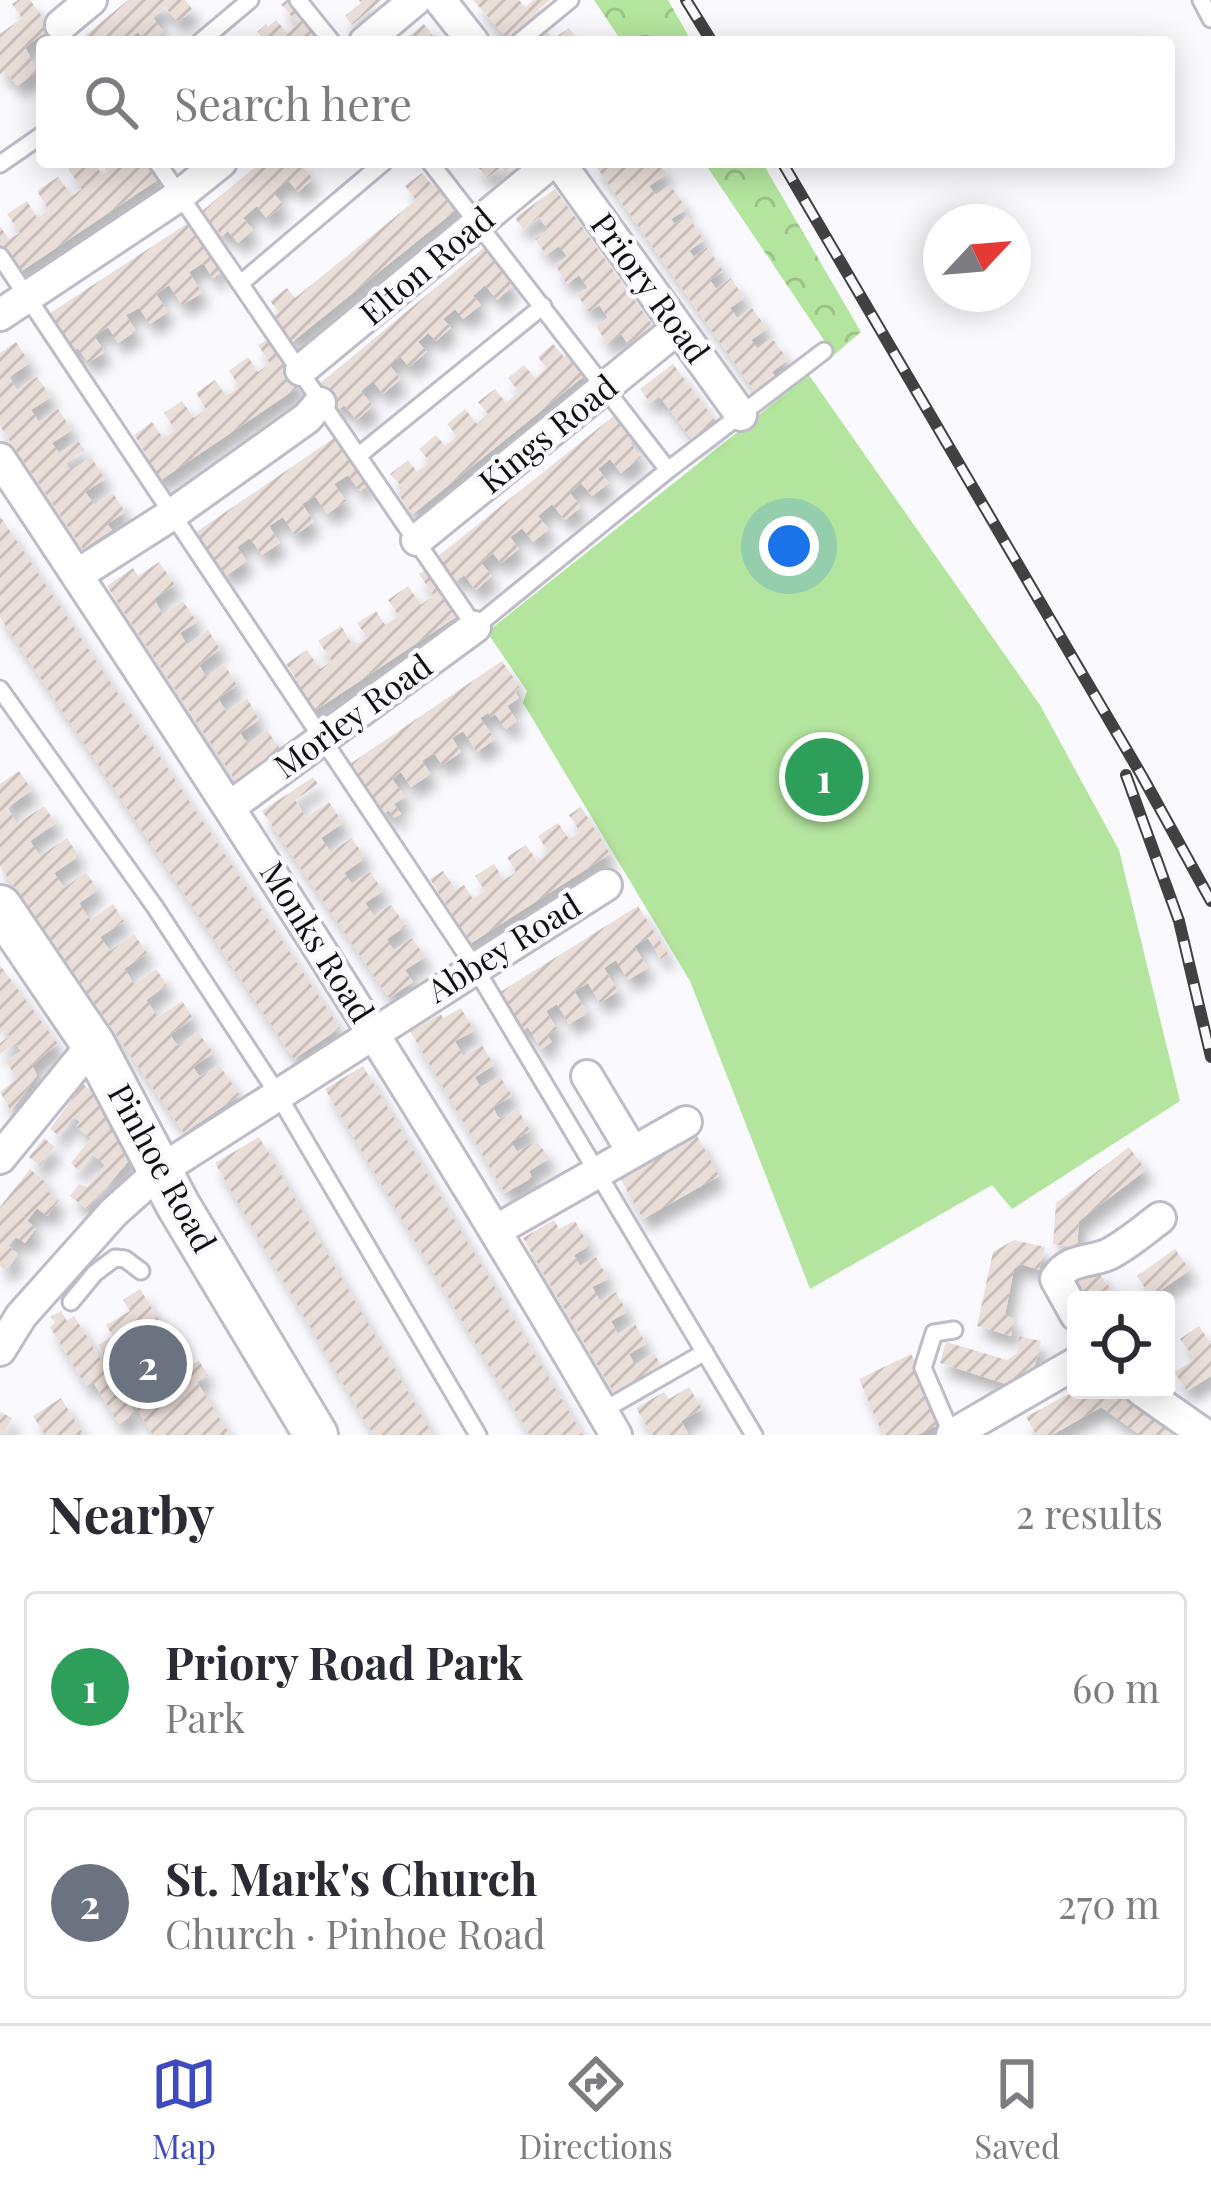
<!DOCTYPE html>
<meta charset="utf-8">
<style>
body{margin:0;font-family:"Playfair Display",serif;background:#f7f7f7;color:#2b2b33}
.controls{position:absolute;right:36px;bottom:36px;display:grid;overflow:hidden;border-radius:12px;box-shadow:0 6px 30px #0003}
.controls button{width:108px;height:108px;display:grid;place-items:center;padding:0;border:0;border-bottom:3px solid #e1e1e2;background:#fff;color:#2b2b33;font:60px sans-serif}
.compass{position:absolute;left:923px;top:204px;width:108px;height:108px;border-radius:50%;background:#fff;box-shadow:0 6px 30px #0003;rotate:64deg}
.you{position:absolute;left:789px;top:546px;width:42px;height:42px;margin:-30px;border:9px solid #fff;border-radius:50%;background:#1a73e8;box-shadow:0 0 0 18px #1a73e833}
.badge{display:grid;place-items:center;width:78px;height:78px;border-radius:50%;background:#3e4bbf;color:#fff;font-size:39px;font-weight:700}
.pin{position:absolute;translate:-50% -50%;border:6px solid #fff;box-shadow:0 3px 12px #0006}
.list{margin:0;padding:0;list-style:none}
h2{display:flex;justify-content:space-between;align-items:center;height:156px;margin:0;padding:0 48px;font-size:51px}
h2 small{font-size:39px;font-weight:400;color:#7c7c81}
.list li{display:grid;grid-template-columns:78px 1fr auto;gap:36px;align-items:center;box-sizing:border-box;height:192px;margin:0 24px 24px;padding:0 24px;border:3px solid #e1e1e2;border-radius:12px}
.list b{display:block;font-size:45px;white-space:nowrap}
.list p{margin:0;font-size:39px;white-space:nowrap;color:#7c7c81}
.list em{font-size:39px;font-style:normal;color:#7c7c81}
.icon{flex:none;width:66px;height:66px;fill:none;stroke:currentColor;stroke-width:2;stroke-linecap:round;stroke-linejoin:round}
.map{position:relative;flex:none;width:1211px;height:1435px;overflow:hidden}
.search{position:absolute;background:#fff;box-shadow:0 6px 30px #0003;left:36px;right:36px;top:36px;height:132px;display:flex;align-items:center;gap:30px;box-sizing:border-box;padding:0 42px;border-radius:12px;color:#7c7c81;font-size:45px}
.sheet{height:588px;background:#fff}
nav{display:flex;justify-content:space-around;align-items:center;box-sizing:border-box;height:168px;border-top:3px solid #e1e1e2;background:#fff;font-size:33px;color:#7c7c81}
nav a{display:grid;justify-items:center;gap:6px}
nav .on{color:#3e4bbf}
.map>svg:first-child{display:block}
.forest{fill:url(#forest-crowns)}
.park{fill:#b4e59e}
.building{fill:url(#building-hatch);filter:url(#shadow)}
.lines{fill:none;stroke-linecap:round;stroke-linejoin:round}
.lane-casing{stroke:#bebcc7;stroke-width:21}
.street-casing{stroke:#bebcc7;stroke-width:36}
.secondary-casing{stroke:#bebcc7;stroke-width:48}
.lane{stroke:#fff;stroke-width:15}
.street{stroke:#fff;stroke-width:30}
.secondary{stroke:#fff;stroke-width:42}
.rail-casing{stroke:#414144;stroke-width:12}
.rail{stroke:#faf9fd;stroke-width:8;stroke-dasharray:22;stroke-linecap:butt}
.labels{text-anchor:middle;stroke-width:9;stroke-linejoin:round;paint-order:stroke}
.street-label{font-size:33px;fill:#111114;stroke:#faf9fd}
</style>
<div class="map">
<svg width="1211" height="1435" viewBox="0 0 1211 1435">
<defs>
<pattern id="forest-crowns" width="20" height="18" patternUnits="userSpaceOnUse" patternTransform="scale(3)"><rect width="20" height="18" fill="#b4e59e"/><path d="M2 6a3 3 0 1 1 6 0M12 15a3 3 0 1 1 6 0" fill="none" stroke="#9ac387"/></pattern>
<pattern id="building-hatch" width="6" height="6" patternUnits="userSpaceOnUse" patternTransform="scale(3)"><rect width="6" height="6" fill="#eaded9"/><path d="M-1 1l2-2M0 6l6-6M5 7l2-2" fill="none" stroke="#c8bdb9"/></pattern>
<filter id="shadow"><feDropShadow dx="7" dy="12" stdDeviation="6" flood-color="#0004"/></filter>
</defs>
<rect width="100%" height="100%" fill="#faf9fd"/>
<path class="forest" d="M594,0H668L692,42H622Z
M704,162H762L861,332L834,355Z"/>
<path class="park" d="M809,375L1040,705L1119,850L1180,1101L1012,1209L992,1185L810,1289L690,981L523,703L527,691L487,632Z"/>
<path class="building" d="M18,0H30L51,28L25,47L38,71L17,86L6,71L0,75V34L22,18L12,4Z
M128,0H185L193,10L178,22L165,7L153,18L164,32L152,42H146L138,32L125,42H84L81,39Z
M287,0H293L326,42H265L257,32L266,24L268,27L276,20L287,33L298,24L281,4Z
M359,0H382L352,25L345,16L361,3Z
M473,0H519L525,7L534,0H550L532,15L536,20L510,42Z
M424,24L438,42H402Z
M569,28L579,42H533L548,32L553,39Z
M78,162H93L102,175L107,172L101,162H152L162,177L17,274L0,248V226L9,239L20,233L7,214L27,201L37,218L49,210L37,191L58,177L72,196L82,189L68,169Z
M261,162H307L302,166L313,179L298,192L288,180L273,192L283,205L267,219L257,206L251,211L243,218L253,230L238,243L228,231L222,236L201,212Z
M474,162H518L505,172L501,167L487,178Z
M593,162H658L667,174L649,186L656,195L670,185L687,209L671,219L675,224L687,215L704,240L689,251L694,257L707,247L723,271L710,280L716,289L731,278L744,298L730,308L737,318L752,308L767,329L751,340L755,345L757,349L772,338L788,360L772,372L776,378L755,392Z
M422,173L433,186L441,179L462,205L292,342L272,318L279,312L270,301L287,288L295,298L416,200L405,186Z
M555,189L653,326L628,344L621,334L608,344L603,337L596,326L608,318L599,305L589,312L577,295L588,288L579,275L567,284L555,265L567,256L559,246L546,255L535,239L548,230L539,217L523,229L515,218Z
M191,221L223,271L213,278L203,263L189,272L202,293L182,305L169,285L163,289L156,294L168,312L150,324L139,308L126,315L136,331L118,343L108,327L94,336L105,352L88,363L78,348L71,352L47,315Z
M487,245L506,268L502,272L513,286L497,300L485,285L473,296L481,305L463,319L455,309L443,319L451,328L436,341L428,333L418,342L427,352L409,367L400,356L389,365L401,379L383,394L373,381L361,391L373,406L357,420L344,405L338,410L318,385Z
M268,339L300,386L158,482L142,457L146,454L134,435L152,422L163,438L170,434L175,430L164,413L182,401L194,418L206,409L196,393L215,380L226,396L240,387L229,371L248,357L258,372L270,363L258,345Z
M16,342L30,363L9,377L17,390L37,377L51,397L31,410L39,422L58,409L72,430L52,443L59,453L78,441L85,450L66,463L71,471L91,457L105,479L85,492L95,505L113,493L125,512L107,524L112,530L83,549L0,426V353Z
M553,344L564,357L572,351L589,372L413,514L397,493L403,488L390,474L408,460L417,472L430,462L419,449L436,435L445,446L457,436L447,424L465,409L477,424L488,414L478,402L495,389L506,403L512,398L519,392L508,378L524,365L535,378L547,368L538,357Z
M673,364L718,424L694,442L659,396L650,403L640,389Z
M615,415L634,439L630,443L641,457L621,473L610,459L598,469L609,483L592,496L581,483L570,493L581,507L565,520L552,504L538,516L549,529L533,542L522,528L517,532L510,537L519,549L501,563L493,553L481,563L492,576L476,590L464,575L456,581L437,557Z
M337,436L370,484L360,491L348,475L334,484L346,501L327,514L315,496L302,504L314,522L295,535L283,517L269,526L280,543L262,555L250,538L237,547L247,561L226,576L215,559L208,564L189,537Z
M0,516L340,1028L294,1059L0,617Z
M159,562L175,585L154,599L163,615L183,601L197,622L180,633L187,645L208,630L220,649L199,665L202,670L206,677L224,664L237,685L218,698L222,705L227,712L247,698L259,720L240,733L244,739L248,744L267,730L282,752L241,789L107,586L133,568L138,576Z
M428,568L459,615L310,714L292,687L299,683L286,664L307,650L320,669L332,661L318,641L341,626L354,647L367,638L357,623L376,611L385,625L399,616L388,600L408,586L421,605L426,601L434,596L419,574Z
M502,661L520,687L514,691L519,698L507,706L517,721L506,729L495,714L491,717L488,713L480,718L495,739L477,752L463,731L452,738L461,752L442,765L434,753L422,761L431,774L411,787L401,772L392,779L405,797L394,804L401,814L394,818L389,810L383,814L370,795L365,798L344,768Z
M19,771L32,790L7,808L17,824L44,806L56,823L30,841L40,856L67,838L79,856L54,873L64,888L86,872L98,890L79,903L90,920L113,904L124,921L100,937L110,951L134,934L147,953L124,969L128,974L134,984L156,969L167,985L146,1000L158,1017L182,1001L193,1018L170,1035L178,1046L198,1032L213,1053L193,1067L197,1073L200,1077L219,1065L240,1095L184,1133L0,866V784Z
M313,777L318,784L295,800L306,817L329,802L343,823L321,838L331,852L352,838L365,858L344,873L352,884L370,872L383,891L365,903L374,916L391,905L406,926L387,939L390,945L394,950L412,938L425,957L405,970L413,982L389,998L262,811Z
M581,807L610,854L465,947L448,920L454,917L430,879L443,871L456,890L464,885L473,899L485,891L475,876L494,864L504,880L512,875L516,872L507,857L526,845L537,861L549,853L538,836L558,823L569,839L580,832L569,815Z
M638,906L668,954L661,959L648,938L634,946L648,968L628,980L616,960L604,968L618,991L600,1003L588,983L574,991L588,1013L569,1024L557,1004L546,1011L557,1029L547,1035L552,1042L541,1049L528,1027L520,1032L497,994Z
M0,965L58,1044L32,1065L37,1075L11,1111L0,1092L17,1079L6,1062L21,1051L15,1043L0,1054V1043L10,1036L6,1030L0,1034Z
M461,1008L474,1031L455,1041L463,1056L482,1045L494,1065L475,1077L478,1083L481,1087L500,1076L512,1096L493,1107L497,1115L500,1119L518,1109L530,1131L511,1142L515,1148L517,1152L536,1141L550,1158L529,1171L532,1178L505,1193L410,1031L441,1014L443,1018Z
M363,1066L458,1226L583,1435H530L467,1329L325,1089Z
M83,1084L98,1096L133,1156L87,1209L70,1196L79,1184L87,1187L105,1165L92,1154L79,1171L71,1163L91,1138L76,1127L80,1122L74,1116L59,1136L50,1129Z
M696,1134L719,1176L643,1219L620,1178Z
M259,1137L269,1154L433,1435H374L363,1418L215,1163Z
M44,1138L55,1147L40,1166L29,1157Z
M1129,1147L1146,1170L1079,1221L1077,1248L1053,1244L1056,1203Z
M30,1169L49,1185L45,1189L59,1200L47,1216L37,1208L27,1221L36,1228L25,1243L16,1237L8,1246L18,1254L6,1271L0,1266V1207Z
M554,1220L559,1229L575,1221L582,1233L589,1246L574,1255L580,1266L596,1257L608,1279L592,1287L600,1301L616,1292L627,1312L611,1321L618,1334L635,1324L646,1344L629,1354L635,1365L654,1353L661,1365L614,1393L523,1238Z
M1014,1240L1045,1247L1039,1270L1021,1264L1014,1269L1005,1315L1014,1319L1011,1336L977,1326L993,1252Z
M1175,1249L1190,1270L1151,1297L1137,1276Z
M1096,1269L1119,1300H1090L1077,1282Z
M140,1289L188,1367L199,1361L208,1375L197,1382L230,1435H153L98,1345L113,1336L106,1325L130,1311L123,1300Z
M61,1311L67,1321L74,1316L135,1414L119,1424L93,1382L86,1386L50,1327L55,1323L51,1317Z
M1199,1326L1211,1344V1376L1187,1391L1174,1372L1191,1362L1193,1356L1180,1339Z
M1019,1336L1041,1341L1033,1373L1009,1385L940,1363L946,1342L1007,1360L1017,1353Z
M911,1354L944,1422L917,1435H883L859,1379Z
M689,1387L702,1409L681,1421L689,1435H652L636,1408L664,1392L669,1399Z
M1076,1390H1120L1186,1435H1140L1101,1407L1052,1435H1036L1026,1417Z
M61,1398L74,1419L84,1435H45L33,1416Z
M0,1412L12,1418L4,1435H0Z"/>
<g class="lines">
<g class="lane-casing">
<path id="lane" d="M298,0L332,42
M1201,0L1211,19
M200,42L250,0
M519,42L570,0
M157,162L475,627L668,470L824,351
M430,162L668,470
M0,164L42,135
M0,256L474,966L754,1435
M241,283L384,162
M358,456L543,306
M0,689L155,907L277,1093L478,1435
M71,1302L95,1273L115,1258L125,1259L141,1271
M602,1411L705,1352
M952,1435L923,1368L934,1333L954,1330"/>
</g>
<g class="street-casing">
<path id="street" d="M440,0L473,42
M61,25L91,0
M365,42L415,0
M559,162L741,415
M0,315L180,195L221,162
M301,370L552,162
M0,459C213,780 423,1102 616,1435
M417,540L678,328
M77,575L171,515L307,418L320,403
M231,806L475,627
M587,1076L632,1151
M0,1158L93,1044
M495,1231L686,1122
M1076,1315L1056,1279C1068,1258 1090,1263 1109,1254C1127,1245 1144,1230 1160,1218
M0,1350L21,1316L114,1212L161,1170L606,885
M1141,1390L1205,1435
M952,1435L1076,1363"/>
</g>
<g class="secondary-casing">
<path id="secondary" d="M0,907L93,1044L178,1205L316,1435"/>
</g>
<use href="#lane" class="lane"/>
<use href="#street" class="street"/>
<use href="#secondary" class="secondary"/>
<g class="rail-casing">
<path id="rail" d="M686,0L712,42
M782,162L1142,776L1211,901
M1126,775L1179,921L1211,1057"/>
</g>
<use href="#rail" class="rail"/>
</g>
<g class="labels">
<g class="street-label">
<text transform="translate(427 266) rotate(-40)" y="12">Elton Road</text>
<text transform="translate(650 288) rotate(54)" y="12">Priory Road</text>
<text transform="translate(548 434) rotate(-39)" y="12">Kings Road</text>
<text transform="translate(353 716) rotate(-36)" y="12">Morley Road</text>
<text transform="translate(317 942) rotate(58)" y="12">Monks Road</text>
<text transform="translate(504 948) rotate(-32)" y="12">Abbey Road</text>
<text transform="translate(162 1168) rotate(61)" y="12">Pinhoe Road</text>
</g>
</g>
</svg>
<div class="controls">
<button><svg class="icon" aria-label="locate" viewBox="0 0 24 24"><circle cx="12" cy="12" r="6"/><path d="M12 2v4M12 18v4M2 12h4M18 12h4"/></svg></button>
</div>
<svg class="compass" viewBox="-18 -18 36 36"><path d="M0-13l5 13h-10z" fill="#e53935"/><path d="M0 13l5-13h-10z" fill="#7c7c81"/></svg>
<div class="you"></div>
<div class="pin badge" style="left:824px;top:777px;background:#2e9e5b">1</div>
<div class="pin badge" style="left:148px;top:1364px;background:#6b7280">2</div>
<div class="search"><svg class="icon" aria-label="search" viewBox="0 0 24 24"><circle cx="10" cy="10" r="6"/><path d="M15 15l6 6"/></svg>Search here</div>
</div>
<section class="sheet">
<h2>Nearby<small>2 results</small></h2>
<ul class="list">
<li><span class="badge" style="background:#2e9e5b">1</span><div><b>Priory Road Park</b><p>Park</p></div><em>60 m</em></li>
<li><span class="badge" style="background:#6b7280">2</span><div><b>St. Mark's Church</b><p>Church · Pinhoe Road</p></div><em>270 m</em></li>
</ul>
</section>
<nav>
<a class="on"><svg class="icon" aria-label="map" viewBox="0 0 24 24"><path d="M3 6l6-2 6 2 6-2v14l-6 2-6-2-6 2zM9 4v14M15 6v14"/></svg>Map</a>
<a><svg class="icon" aria-label="directions" viewBox="0 0 24 24"><path d="M12 3l9 9-9 9-9-9zM9 14v-3h6M13 9l2 2-2 2"/></svg>Directions</a>
<a><svg class="icon" aria-label="saved" viewBox="0 0 24 24"><path d="M7 4h10v16l-5-4-5 4z"/></svg>Saved</a>
</nav>
